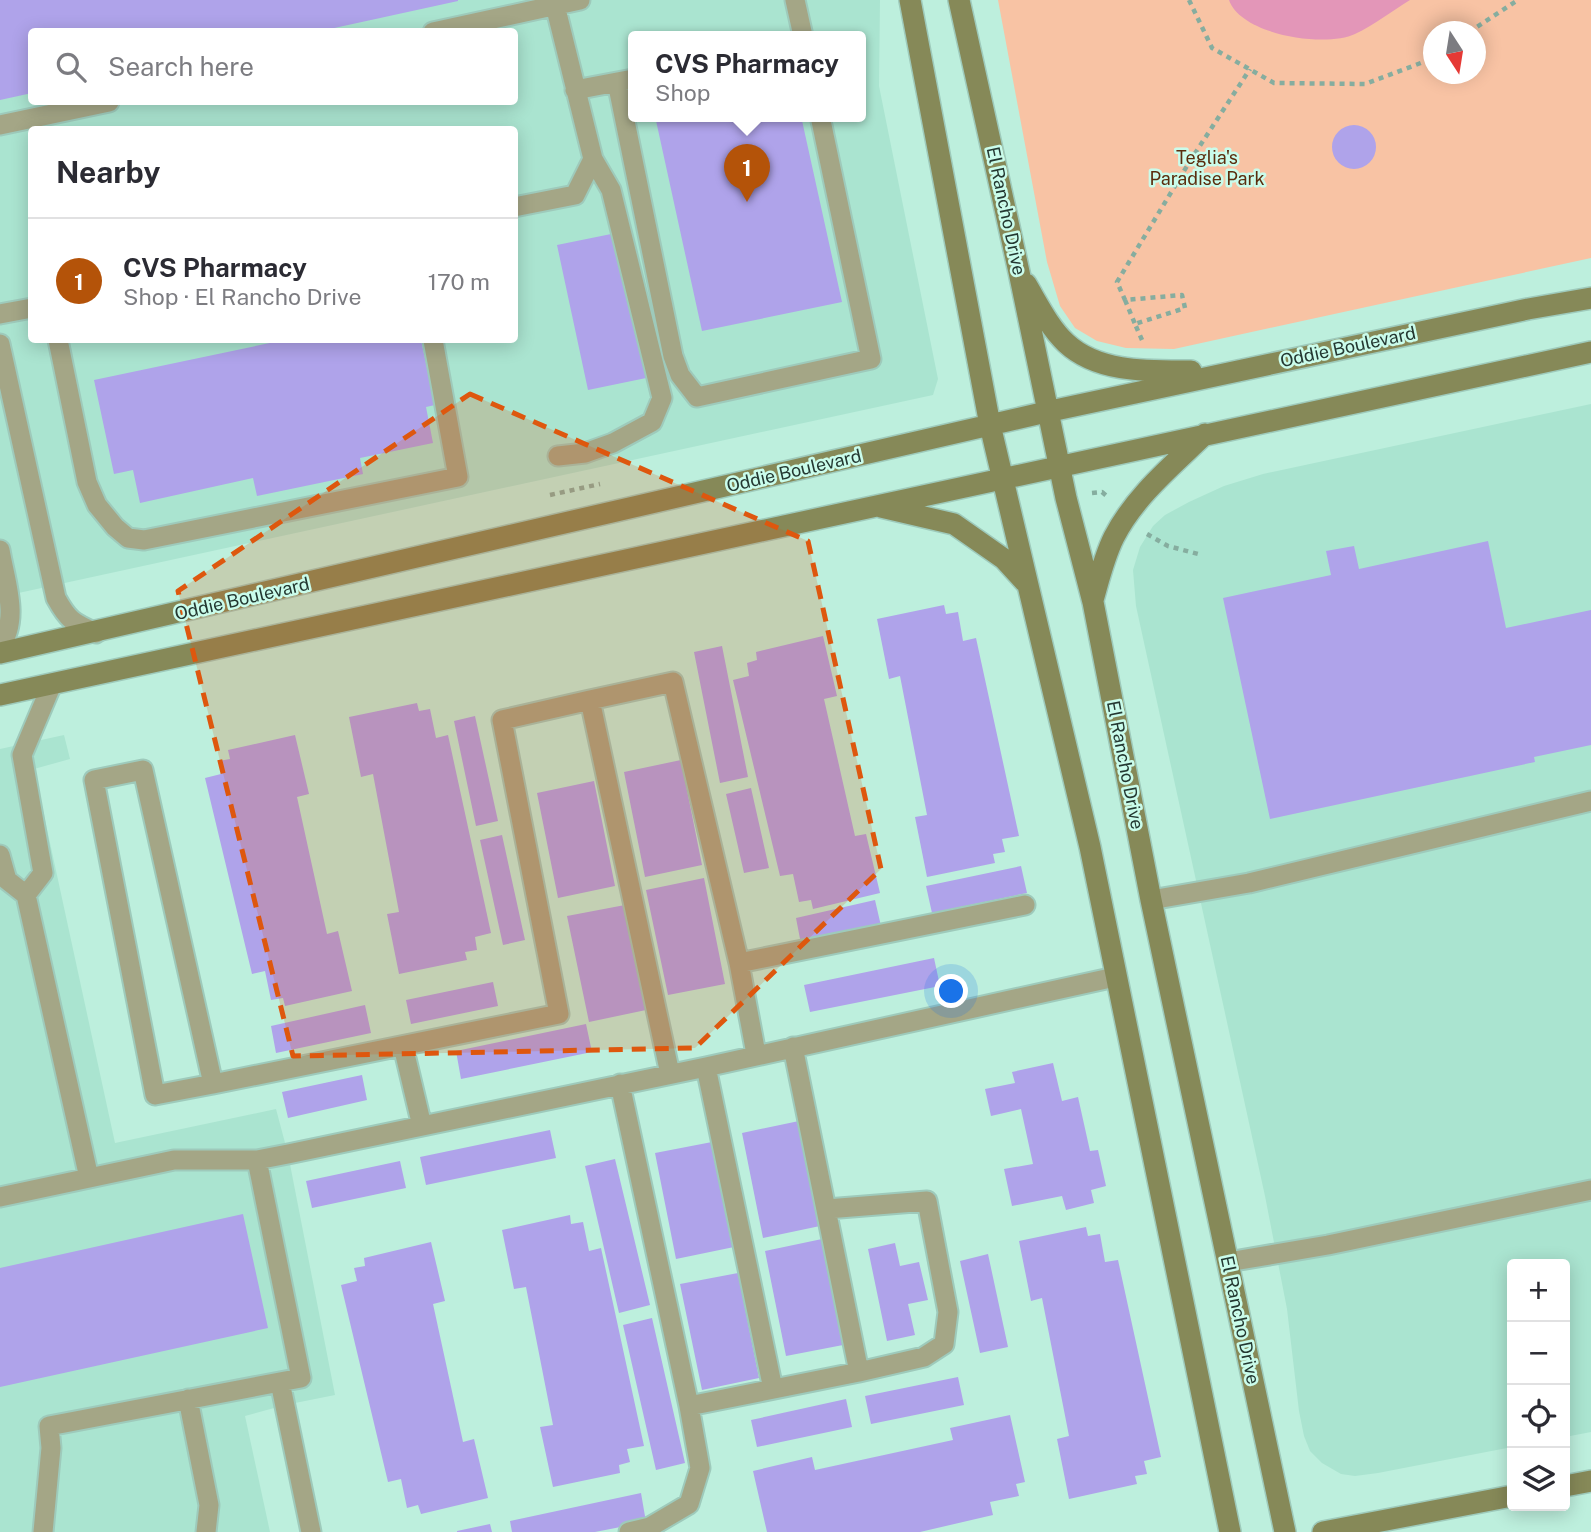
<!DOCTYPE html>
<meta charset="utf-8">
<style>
body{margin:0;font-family:"Public Sans",sans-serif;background:#f2f2f3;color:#2b2b33}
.controls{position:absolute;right:21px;bottom:21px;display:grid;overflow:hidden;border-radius:7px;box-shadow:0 4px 18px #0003}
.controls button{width:63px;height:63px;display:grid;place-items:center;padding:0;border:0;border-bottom:2px solid #e1e1e2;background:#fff;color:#2b2b33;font:35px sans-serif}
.compass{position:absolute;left:1423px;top:21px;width:63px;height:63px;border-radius:50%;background:#fff;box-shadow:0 4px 18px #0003;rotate:168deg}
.you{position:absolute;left:952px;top:992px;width:24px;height:24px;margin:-18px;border:5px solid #fff;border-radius:50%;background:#1a73e8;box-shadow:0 0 0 10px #1a73e833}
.badge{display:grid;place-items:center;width:46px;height:46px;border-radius:50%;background:#b45309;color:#fff;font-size:23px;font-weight:700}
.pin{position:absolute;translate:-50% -58px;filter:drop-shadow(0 2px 4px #0008)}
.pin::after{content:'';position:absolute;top:37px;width:24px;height:21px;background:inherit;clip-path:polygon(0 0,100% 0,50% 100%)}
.popup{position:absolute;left:628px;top:31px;width:238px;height:91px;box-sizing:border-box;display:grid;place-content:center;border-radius:7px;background:#fff;filter:drop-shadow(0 2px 5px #0005);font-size:23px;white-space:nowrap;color:#7c7c81}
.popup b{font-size:26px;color:#2b2b33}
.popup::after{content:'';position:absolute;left:50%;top:100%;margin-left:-14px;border:14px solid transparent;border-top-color:#fff}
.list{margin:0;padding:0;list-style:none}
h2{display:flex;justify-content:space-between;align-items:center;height:91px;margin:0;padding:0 28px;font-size:30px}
h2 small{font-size:23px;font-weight:400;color:#7c7c81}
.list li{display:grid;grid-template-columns:46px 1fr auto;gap:21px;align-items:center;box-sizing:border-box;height:126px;padding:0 28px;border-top:2px solid #e1e1e2}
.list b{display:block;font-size:26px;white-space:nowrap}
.list p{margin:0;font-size:23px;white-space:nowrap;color:#7c7c81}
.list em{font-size:23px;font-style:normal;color:#7c7c81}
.icon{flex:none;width:38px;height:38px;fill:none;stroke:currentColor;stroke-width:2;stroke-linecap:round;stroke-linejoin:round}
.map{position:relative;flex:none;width:1591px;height:1532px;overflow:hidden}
.search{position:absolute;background:#fff;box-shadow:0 4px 18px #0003;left:28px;top:28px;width:490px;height:77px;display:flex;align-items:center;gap:18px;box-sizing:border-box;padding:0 24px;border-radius:7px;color:#7c7c81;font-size:26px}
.panel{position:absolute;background:#fff;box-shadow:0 4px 18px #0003;left:28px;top:126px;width:490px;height:217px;border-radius:7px}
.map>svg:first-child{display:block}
.built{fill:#aae4d0;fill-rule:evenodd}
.green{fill:#f8c3a4;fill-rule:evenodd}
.water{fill:#e396b8}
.building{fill:#afa3ea}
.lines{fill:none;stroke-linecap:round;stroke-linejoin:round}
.lane-casing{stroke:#9ecabb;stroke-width:23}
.secondary-casing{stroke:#9ecabb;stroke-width:24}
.path{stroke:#86ad9f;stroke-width:4.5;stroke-dasharray:5 5;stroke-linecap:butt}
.lane{stroke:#a4a686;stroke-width:19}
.secondary{stroke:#868958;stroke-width:21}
.marked{fill:#de570e;fill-opacity:0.2;stroke:#de570e;stroke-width:5;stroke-dasharray:14 9;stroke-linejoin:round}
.labels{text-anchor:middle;stroke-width:5;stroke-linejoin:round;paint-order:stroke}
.park-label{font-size:18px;fill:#5a2d0d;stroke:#cafceb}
.street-label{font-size:18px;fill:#243831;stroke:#cafceb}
</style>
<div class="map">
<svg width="1591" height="1532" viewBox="0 0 1591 1532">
<rect width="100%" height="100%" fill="#bdefdd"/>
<path class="built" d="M0,0H880L879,86L938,379L933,395L0,597ZM32,32H514V102H32ZM633,36H861V116H633ZM32,130H514V340H32Z
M1591,404V1432L1565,1437V1264H1512V1447L1378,1473L1355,1476L1341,1474L1322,1463L1310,1451L1304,1436L1299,1411L1287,1309L1265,1196L1136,606L1133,570L1140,547L1153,526L1165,515L1189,502L1224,486L1263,474Z
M64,735L70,759L34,769L115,1143L276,1109L288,1154L335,1395L285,1405L245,1416L270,1532H0V749Z"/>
<path class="green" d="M998,0H1591V258L1174,349L1126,348L1097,341L1075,328L1060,306L1047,262ZM1434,32H1476V74H1434Z"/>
<path class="water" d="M1229,0H1410C1392,11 1374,25 1355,34C1325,48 1241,35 1229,0Z"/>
<path class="building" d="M0,0H458V1L316,32H32V93L0,100Z
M655,116H801L842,302L702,331Z
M1332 147a22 22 0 1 1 44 0a22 22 0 1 1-44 0Z
M621,232L651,377L588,390L557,245Z
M284,340H421L435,405L426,407L433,443L360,458L363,474L257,496L253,478L140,503L133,470L114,474L94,380Z
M1488,541L1506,628L1591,610V745L1534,757L1535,762L1270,819L1223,598L1331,575L1326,551L1354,546L1359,569Z
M944,605L946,614L958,612L963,641L976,638L1019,836L1002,839L1005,852L993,854L995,863L927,877L915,817L927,815L900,676L889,679L877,619Z
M823,636L837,696L824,699L855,836L866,834L880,893L813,909L811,900L799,902L793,874L780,876L733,680L749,676L747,663L757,660L756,652Z
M722,646L748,777L720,783L694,652Z
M417,703L419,711L430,709L436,738L448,735L491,933L475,937L477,950L465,952L467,960L399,974L387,914L399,912L373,774L361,777L349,717Z
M475,716L498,821L476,826L454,721Z
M295,735L309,794L297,797L327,934L338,931L352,991L285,1006L283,998L271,1000L265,971L252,974L205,778L221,774L219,761L230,759L228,750Z
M681,760L702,865L645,877L624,772Z
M594,781L615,886L558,898L537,793Z
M751,788L769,868L744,873L726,794Z
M502,835L525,940L503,945L480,840Z
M1021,866L1027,893L932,913L926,886Z
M704,878L725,984L668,995L646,890Z
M875,900L881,926L801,944L796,918Z
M625,905L646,1010L589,1022L567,916Z
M934,958L940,986L810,1012L804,985Z
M493,982L498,1006L411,1024L406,1000Z
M365,1005L371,1033L276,1053L271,1026Z
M586,1024L592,1052L461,1079L456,1051Z
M1053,1063L1062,1101L1078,1097L1090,1151L1098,1150L1106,1186L1091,1190L1094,1203L1066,1210L1062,1196L1012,1206L1004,1169L1033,1164L1021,1109L991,1116L985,1089L1015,1083L1012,1072Z
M362,1075L367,1100L288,1118L282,1092Z
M799,1121L820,1226L763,1238L742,1133Z
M550,1130L556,1158L426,1185L420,1157Z
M712,1142L734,1247L676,1259L655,1153Z
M615,1159L650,1305L619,1313L585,1166Z
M400,1161L406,1188L312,1208L306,1181Z
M243,1214L268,1328L0,1387V1268Z
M570,1215L571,1224L583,1222L589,1251L601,1248L644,1446L627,1449L630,1462L619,1465L620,1473L553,1487L540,1427L553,1425L526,1287L514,1289L502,1230Z
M1086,1227L1088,1236L1100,1234L1105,1262L1118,1260L1161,1457L1144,1461L1147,1474L1135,1476L1137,1484L1069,1499L1057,1439L1069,1436L1042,1298L1031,1301L1019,1241Z
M822,1239L843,1345L786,1356L765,1251Z
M431,1242L445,1301L433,1304L463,1442L474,1439L488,1498L421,1514L418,1505L407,1508L401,1479L388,1482L341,1285L357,1281L354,1268L365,1266L364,1258Z
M895,1243L900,1266L919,1262L928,1300L908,1304L915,1335L887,1341L868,1249Z
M988,1254L1008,1347L980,1353L960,1261Z
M738,1273L759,1378L702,1390L680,1284Z
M652,1318L685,1463L656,1470L623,1325Z
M958,1377L964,1405L871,1424L865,1396Z
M846,1399L852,1427L757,1447L751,1420Z
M1010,1415L1025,1482L1016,1484L1019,1496L990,1502L993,1515L920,1532H767L753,1471L812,1457L815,1470L953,1440L950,1428Z
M641,1493L646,1522L595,1532H512L510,1521Z
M490,1524L492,1532H457V1531Z"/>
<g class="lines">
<g class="lane-casing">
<path id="lane" d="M795,0L803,36
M555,5L593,159L611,190L662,398L652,422L613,443L585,453L558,456
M433,32L580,0
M617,82L673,356L680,375L697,397L871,359L820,116
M575,90L633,79
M0,125L109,102
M514,207L575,195L593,159
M0,314L32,308
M58,340L87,482L97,505L115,527L128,538L144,540L458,477L433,340
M0,344L56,598C68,620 73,623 96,633
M0,550C5,581 20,619 0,646
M143,770L213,1084L155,1095L94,780Z
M0,855L7,880L26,895L43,873L22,755L52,684
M26,895L89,1178
M1151,900L1249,883L1591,801
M403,1046L422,1126
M756,1054L739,963L1025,905
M706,1067L773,1389
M670,1074L590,700L673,682L739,963
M213,1084L559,1014L502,720L590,700
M620,1084L689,1406L859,1372L793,1047
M0,1197L174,1160H257L288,1154L706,1067L1115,977
M827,1209L927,1201L948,1312L944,1344L924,1357L859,1372
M1228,1262L1328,1245L1591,1190
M280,1382L311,1532
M188,1399L209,1505L206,1532
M43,1532L51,1448L49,1426L301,1378L257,1160
M629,1532L650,1527L689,1504L700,1468L689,1406"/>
</g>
<g class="secondary-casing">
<path id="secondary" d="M910,0L990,425L1090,847L1230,1532
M959,0L1019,272L1066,498L1093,602L1151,900L1285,1532
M1026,284C1038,304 1049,327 1066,343C1098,373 1149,371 1191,371
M881,507L954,524L1004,559L1025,582
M1093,600C1099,579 1104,557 1114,537C1135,496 1172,466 1205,434
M0,653L1046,412L1528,309L1591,298
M0,695L1591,352
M1565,1486L1591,1481
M1323,1532L1512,1496"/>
</g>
<path class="path" d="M1189,0L1212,48L1274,83L1365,84L1434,58
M1469,32L1518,0
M1125,300L1135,324
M1142,340L1135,324L1185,308L1182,295L1125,300L1117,282L1190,161L1250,69
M1092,493L1102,492L1109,498
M550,495L600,484
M1147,534L1168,546L1198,554"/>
<use href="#lane" class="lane"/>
<use href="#secondary" class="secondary"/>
</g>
<path class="marked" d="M470,394L808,541L881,869L695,1048L293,1056L178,591Z"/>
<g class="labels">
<g class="park-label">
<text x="1207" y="164">Teglia's<tspan x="1207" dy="21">Paradise Park</tspan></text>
</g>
<g class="street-label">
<text transform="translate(1006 211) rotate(78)" y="6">El Rancho Drive</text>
<text transform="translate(1348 347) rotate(-12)" y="6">Oddie Boulevard</text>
<text transform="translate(794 471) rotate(-13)" y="6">Oddie Boulevard</text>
<text transform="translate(242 599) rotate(-13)" y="6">Oddie Boulevard</text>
<text transform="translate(1125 765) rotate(79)" y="6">El Rancho Drive</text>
<text transform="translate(1240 1320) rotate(78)" y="6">El Rancho Drive</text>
</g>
</g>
</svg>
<div class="controls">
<button>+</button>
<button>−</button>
<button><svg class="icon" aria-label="locate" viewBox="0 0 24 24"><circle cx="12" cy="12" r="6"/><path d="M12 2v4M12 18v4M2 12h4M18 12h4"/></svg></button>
<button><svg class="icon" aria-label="layers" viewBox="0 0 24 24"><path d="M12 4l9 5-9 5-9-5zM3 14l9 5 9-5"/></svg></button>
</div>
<svg class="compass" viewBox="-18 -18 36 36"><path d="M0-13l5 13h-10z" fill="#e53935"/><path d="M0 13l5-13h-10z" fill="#7c7c81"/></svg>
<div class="you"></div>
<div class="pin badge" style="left:747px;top:202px">1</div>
<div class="popup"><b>CVS Pharmacy</b>Shop</div>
<div class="search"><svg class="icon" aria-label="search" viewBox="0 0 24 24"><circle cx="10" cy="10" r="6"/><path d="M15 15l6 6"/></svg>Search here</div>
<section class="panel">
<h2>Nearby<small></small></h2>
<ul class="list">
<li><span class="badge">1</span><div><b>CVS Pharmacy</b><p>Shop · El Rancho Drive</p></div><em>170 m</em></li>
</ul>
</section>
</div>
